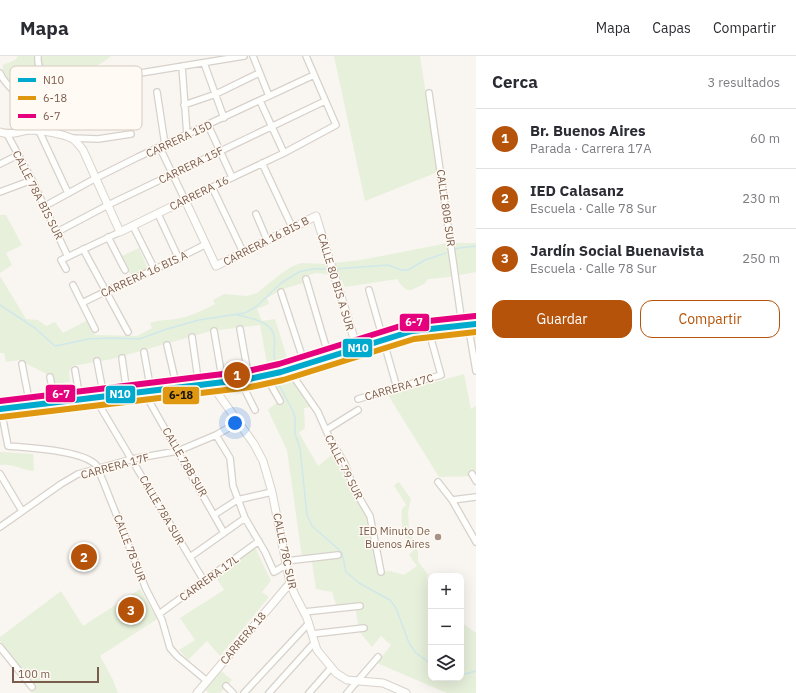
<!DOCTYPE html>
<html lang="es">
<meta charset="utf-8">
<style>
body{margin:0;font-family:"IBM Plex Sans",sans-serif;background:#f2f2f3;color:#2b2b33}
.controls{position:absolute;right:12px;bottom:12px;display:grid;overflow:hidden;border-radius:8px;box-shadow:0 4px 16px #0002}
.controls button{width:36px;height:36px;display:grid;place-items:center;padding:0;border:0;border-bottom:1px solid #e1e1e2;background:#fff;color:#2b2b33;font:20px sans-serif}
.scale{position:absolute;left:12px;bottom:10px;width:87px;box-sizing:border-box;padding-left:4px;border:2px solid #7a5c4d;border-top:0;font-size:11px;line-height:14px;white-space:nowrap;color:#7a5c4d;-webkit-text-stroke:3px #fffaf3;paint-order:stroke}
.you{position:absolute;left:235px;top:367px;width:14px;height:14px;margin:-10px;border:3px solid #fff;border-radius:50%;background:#1a73e8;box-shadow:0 0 0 6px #1a73e833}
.badge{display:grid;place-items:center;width:26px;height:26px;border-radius:50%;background:#b45309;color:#fff;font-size:13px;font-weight:700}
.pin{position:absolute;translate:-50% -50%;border:2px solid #fff;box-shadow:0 1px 4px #0006}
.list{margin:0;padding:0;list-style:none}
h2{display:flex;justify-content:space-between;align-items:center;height:52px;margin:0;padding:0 16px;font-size:17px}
h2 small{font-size:13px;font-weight:400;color:#7c7c81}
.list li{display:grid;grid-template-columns:26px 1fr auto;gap:12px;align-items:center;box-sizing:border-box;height:60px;padding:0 16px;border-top:1px solid #e1e1e2}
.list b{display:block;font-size:15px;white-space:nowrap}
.list p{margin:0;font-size:13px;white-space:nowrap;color:#7c7c81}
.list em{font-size:13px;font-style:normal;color:#7c7c81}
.actions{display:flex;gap:8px;padding:12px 16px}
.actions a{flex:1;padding:9px 0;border:1px solid #b45309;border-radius:12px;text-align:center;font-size:14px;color:#b45309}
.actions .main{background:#b45309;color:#fff}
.icon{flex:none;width:22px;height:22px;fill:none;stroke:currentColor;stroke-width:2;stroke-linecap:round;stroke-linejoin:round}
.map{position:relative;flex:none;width:476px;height:637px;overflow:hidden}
header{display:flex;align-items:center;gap:24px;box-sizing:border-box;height:56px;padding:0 20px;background:#fff;border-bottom:1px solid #e1e1e2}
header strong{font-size:19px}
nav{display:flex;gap:22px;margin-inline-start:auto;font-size:14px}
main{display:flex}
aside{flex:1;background:#fff}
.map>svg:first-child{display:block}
.green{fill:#e7f0db}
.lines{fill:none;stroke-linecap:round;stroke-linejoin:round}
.stream{stroke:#d0e8ea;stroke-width:1.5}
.street-casing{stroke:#d7d1cb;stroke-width:8}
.secondary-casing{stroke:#d9d2cb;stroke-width:9}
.street{stroke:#fefefd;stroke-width:5.5}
.secondary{stroke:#fefefd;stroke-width:7}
.bus-1-casing{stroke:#fffaf3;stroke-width:9}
.bus-2-casing{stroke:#fffaf3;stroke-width:9}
.bus-3-casing{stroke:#fffaf3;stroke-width:9}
.bus-1{stroke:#00a9ce;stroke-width:6}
.bus-2{stroke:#de970f;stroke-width:6}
.bus-3{stroke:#e5007d;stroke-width:6}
.poi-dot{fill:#a69286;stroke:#fffaf3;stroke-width:1.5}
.labels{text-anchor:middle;stroke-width:3;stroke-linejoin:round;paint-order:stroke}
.street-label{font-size:11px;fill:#7a5c4d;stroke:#fffaf3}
.poi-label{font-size:11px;fill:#7a5c4d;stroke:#fffaf3;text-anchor:end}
.key{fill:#fffaf3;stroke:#d7cbc1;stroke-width:1}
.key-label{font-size:11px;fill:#7a5c4d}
.line-badge{stroke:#fffaf3;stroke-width:1.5}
.badge-label{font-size:11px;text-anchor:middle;font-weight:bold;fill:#fff}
.pale-badge-label{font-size:11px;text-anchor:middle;font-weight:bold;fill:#111}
</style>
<header>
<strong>Mapa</strong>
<nav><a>Mapa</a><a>Capas</a><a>Compartir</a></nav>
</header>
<main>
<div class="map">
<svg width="476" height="637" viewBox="0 0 476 637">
<rect width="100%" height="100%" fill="#f9f5f0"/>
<path class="green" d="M18,0H111C98,11 96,9 82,15C75,17 75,18 67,18L65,24L55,30L46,71L35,69C42,39 0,36 3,9L15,4Z
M334,0H420L438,116L365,145Z
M0,159H6L22,189L6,197L12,209L0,217Z
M448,187H476V216L449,221L428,223L424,228L411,234H407L401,229L397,223L345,231L339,219L316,217L302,221L303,227L283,233L267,242L269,248L257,253L262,265L275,263L289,308L268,313L260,269L211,275L112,303L72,310L69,316L70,326L53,328L51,320L19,304L6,306L4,297H0V220L26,263L38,264L46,270L55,266L63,277L88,264L95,279L137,280L152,272L150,267C159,264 167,264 176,263C191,260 202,255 215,248L213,244L224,238L247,240L257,237L282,217L291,211L301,207L326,208L361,204Z
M139,192L148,213L132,221L122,200Z
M464,318L471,353L476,350V420L439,421L388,339Z
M281,322C296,321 304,340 311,351L304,352L305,372L299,377L318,410L333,398L342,414L349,433L361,450L367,462L379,516L390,515L404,519L417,510L409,499L414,494C404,478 400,472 402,453L406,449L394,429L399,426L411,443L408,456L409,473L418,496V505L429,520L427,521L431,526V622H461V566L476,577V637H447L377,607L391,589L381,580L372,591L359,575L355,549L337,551L332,536L316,533L311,500L302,501L287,394L268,354L277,346L263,326Z
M0,396L33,398L34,415C22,414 13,407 0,409Z
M254,489L271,525L262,536L269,541L220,600L207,585L188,604L179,594L195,584L180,562L224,534L216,521Z
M140,533L157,563L100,600L113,624L118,637H30L36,631L0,585V581L61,535L83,570Z
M220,614L232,624L220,637H209L204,633Z"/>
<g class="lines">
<path class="stream" d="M453,194L459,192L476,190
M335,213L388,209L401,214H408L425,204L446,197
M0,249L35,272L55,290L89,283L110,282L139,283L167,273L199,264L245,257L257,250L281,227L299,216L312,213H331
M237,259C248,261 268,265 273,276C276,283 274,291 274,298C274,304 276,309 277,314
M278,320L279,329L293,355L295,361V378L300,392L307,459L312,470L336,491L342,497L346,516L359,527L390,544L396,552L409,587L415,596L431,608
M461,619L476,615"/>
<g class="street-casing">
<path id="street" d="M38,0C36,24 64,31 83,29C90,28 97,25 104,23L244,0
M253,0L269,40
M204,7L224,62
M182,10L187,79
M0,17C6,34 31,43 30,62C29,66 28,71 26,75
M157,36L165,89
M429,37L462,268
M260,45L284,97
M184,49L216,38L259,17
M208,69L232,121
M39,75L68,137
M7,78L32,124L68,201
M71,82L98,83L131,78
M160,92L185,144L284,97L336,69L306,0
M262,107L292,171
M0,108L18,99
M212,131L243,196
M0,136L32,124
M45,150L96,122L138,101L314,19
M158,158L179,203
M256,158L267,184
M133,170L155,214
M57,176L108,149L325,45
M108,181L125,214
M83,193L128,276
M66,213L61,204L120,176
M306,223L329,301
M73,229L95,273
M369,234L397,332
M281,236L305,309
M82,247C123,226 166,210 206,188
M468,268L476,315
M240,273L249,323
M214,275L223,327
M192,281L199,330
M167,289L177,332
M144,296L151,335
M122,302L127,338
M97,305L104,341
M22,308L30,349
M75,314L80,343
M289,314L318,356L329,381L345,408L354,433L370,460L381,516
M266,320L280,345
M50,321L55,346
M240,324L255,354
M144,336L224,477
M95,342L204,525
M358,343L441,319L428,272
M0,348L8,390C29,392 84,394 97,410L146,533L162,564L170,592L177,600L207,625
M326,374L358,354
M216,379L230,402L233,430L245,462L265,496L274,516L286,509
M0,418L22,455
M472,418L476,425
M438,426L452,444L476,486
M452,444L476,441
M214,459L237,444L272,436
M0,471L61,428L78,418L132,403L178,395L216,379L239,366
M190,501L245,462
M286,505L338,499
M304,556L360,550
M159,558L259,485
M312,578L364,572
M0,591L32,631
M226,630L233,637
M244,637L309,567
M269,637L314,587
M309,637L331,612
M347,637L378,601"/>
</g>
<g class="secondary-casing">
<path id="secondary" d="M0,76C11,80 19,75 30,74C41,74 64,78 73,83C77,86 80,90 83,94L120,176L185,144L216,210L316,160L357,292
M211,328L254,388L263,405L272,436L290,527L295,539L307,562L317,594L336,617L347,624L383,627L406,637
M0,353L249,323L281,316L412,275L476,268
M197,637L290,527"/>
</g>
<use href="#street" class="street"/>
<use href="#secondary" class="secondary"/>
<g class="bus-1-casing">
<path id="bus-1" d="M0,353L249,323L281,316L412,275L476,268"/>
</g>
<g class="bus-2-casing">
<path id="bus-2" d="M1,361L251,331L283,324L414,283L476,276"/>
</g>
<g class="bus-3-casing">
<path id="bus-3" d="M0,345L248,315L279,308L410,267L475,260"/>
</g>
<use href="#bus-1" class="bus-1"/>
<use href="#bus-2" class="bus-2"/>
<use href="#bus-3" class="bus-3"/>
</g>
<circle class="poi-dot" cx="438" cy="481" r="4"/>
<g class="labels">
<g class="street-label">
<text transform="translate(179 83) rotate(-25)" y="4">CARRERA 15D</text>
<text transform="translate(191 109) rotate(-26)" y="4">CARRERA 15F</text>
<text transform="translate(199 137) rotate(-26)" y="4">CARRERA 16</text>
<text transform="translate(38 139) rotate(63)" y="4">CALLE 78A BIS SUR</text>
<text transform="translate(446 152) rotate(82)" y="4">CALLE 80B SUR</text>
<text transform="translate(266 185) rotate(-27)" y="4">CARRERA 16 BIS B</text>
<text transform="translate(144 218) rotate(-25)" y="4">CARRERA 16 BIS A</text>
<text transform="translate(336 226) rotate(73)" y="4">CALLE 80 BIS A SUR</text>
<text transform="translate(399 331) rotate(-16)" y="4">CARRERA 17C</text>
<text transform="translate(185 406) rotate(60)" y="4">CALLE 78B SUR</text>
<text transform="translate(115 410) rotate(-15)" y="4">CARRERA 17F</text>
<text transform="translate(344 411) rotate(63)" y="4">CALLE 79 SUR</text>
<text transform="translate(162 454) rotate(60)" y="4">CALLE 78A SUR</text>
<text transform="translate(130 492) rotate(69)" y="4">CALLE 78 SUR</text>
<text transform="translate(285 495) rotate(78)" y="4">CALLE 78C SUR</text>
<text transform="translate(209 522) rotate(-36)" y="4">CARRERA 17L</text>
<text transform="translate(243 582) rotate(-50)" y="4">CARRERA 18</text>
</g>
<g class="poi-label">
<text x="430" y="479">IED Minuto De<tspan x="430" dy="13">Buenos Aires</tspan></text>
</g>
</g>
<rect x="10" y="10" width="132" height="64" rx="6" class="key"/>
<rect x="18" y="22" width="18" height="4" fill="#00a9ce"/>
<rect x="18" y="40" width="18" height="4" fill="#de970f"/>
<rect x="18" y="58" width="18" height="4" fill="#e5007d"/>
<g class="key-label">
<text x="43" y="28">N10</text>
<text x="43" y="46">6-18</text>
<text x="43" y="64">6-7</text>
</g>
<g class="line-badge">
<rect x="399" y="257" width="31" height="19" rx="4" fill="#e5007d"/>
<rect x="342" y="282" width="31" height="20" rx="4" fill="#00a9ce"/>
<rect x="45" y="328" width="31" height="19" rx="4" fill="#e5007d"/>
<rect x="105" y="329" width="31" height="19" rx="4" fill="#00a9ce"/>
<rect x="162" y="330" width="38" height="19" rx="4" fill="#de970f"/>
</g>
<g class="badge-label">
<text x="414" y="270">6-7</text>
<text x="358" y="296">N10</text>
<text x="61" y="342">6-7</text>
<text x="120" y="342">N10</text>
</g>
<g class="pale-badge-label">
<text x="181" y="343">6-18</text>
</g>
</svg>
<div class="controls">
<button>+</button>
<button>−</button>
<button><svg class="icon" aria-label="layers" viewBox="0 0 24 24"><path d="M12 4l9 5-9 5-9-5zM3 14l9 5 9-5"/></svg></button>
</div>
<div class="scale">100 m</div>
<div class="you"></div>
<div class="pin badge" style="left:237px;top:319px">1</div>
<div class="pin badge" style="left:84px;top:501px">2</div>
<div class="pin badge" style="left:131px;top:554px">3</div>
</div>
<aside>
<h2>Cerca<small>3 resultados</small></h2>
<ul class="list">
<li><span class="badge">1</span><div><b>Br. Buenos Aires</b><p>Parada · Carrera 17A</p></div><em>60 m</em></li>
<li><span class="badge">2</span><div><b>IED Calasanz</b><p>Escuela · Calle 78 Sur</p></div><em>230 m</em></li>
<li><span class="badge">3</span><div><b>Jardín Social Buenavista</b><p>Escuela · Calle 78 Sur</p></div><em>250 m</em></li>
</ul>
<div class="actions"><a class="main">Guardar</a><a>Compartir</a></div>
</aside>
</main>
